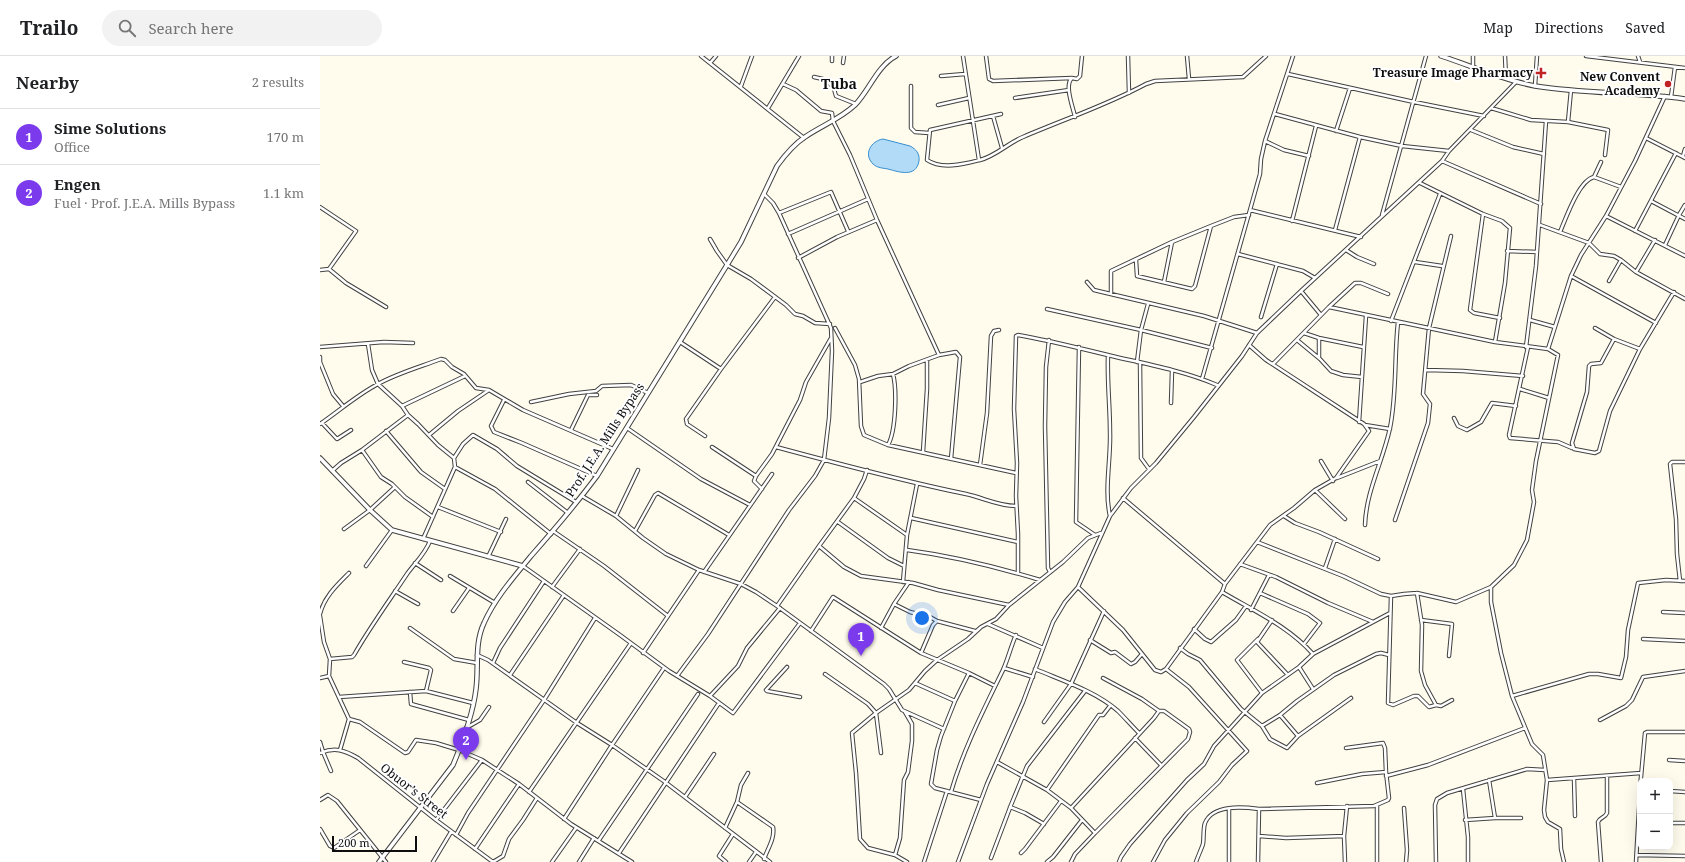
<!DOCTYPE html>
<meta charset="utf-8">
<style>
body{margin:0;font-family:"Noto Serif",serif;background:#f2f2f2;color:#202124}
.controls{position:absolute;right:12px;bottom:12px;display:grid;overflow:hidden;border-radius:8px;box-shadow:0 4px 16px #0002}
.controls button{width:36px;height:36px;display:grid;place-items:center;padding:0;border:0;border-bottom:1px solid #e0e0e0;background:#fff;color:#202124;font:20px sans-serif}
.scale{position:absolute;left:12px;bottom:10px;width:85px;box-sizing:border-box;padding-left:4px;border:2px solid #0e0e0e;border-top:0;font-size:11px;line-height:14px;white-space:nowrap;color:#0e0e0e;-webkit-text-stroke:3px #fff;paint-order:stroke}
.you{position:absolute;left:602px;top:562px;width:14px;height:14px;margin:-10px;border:3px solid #fff;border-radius:50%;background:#1a73e8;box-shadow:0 0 0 6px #1a73e833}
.badge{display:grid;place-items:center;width:26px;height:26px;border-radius:50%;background:#7c3aed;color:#fff;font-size:13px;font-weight:700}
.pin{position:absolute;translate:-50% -33px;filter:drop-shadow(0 1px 2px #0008)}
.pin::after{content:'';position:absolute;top:21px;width:14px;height:12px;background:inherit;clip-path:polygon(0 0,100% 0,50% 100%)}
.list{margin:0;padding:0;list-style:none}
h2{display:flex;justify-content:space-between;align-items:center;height:52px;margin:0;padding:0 16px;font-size:17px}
h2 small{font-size:13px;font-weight:400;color:#757577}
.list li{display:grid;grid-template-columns:26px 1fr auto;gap:12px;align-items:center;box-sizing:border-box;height:56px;padding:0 16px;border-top:1px solid #e0e0e0}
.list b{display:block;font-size:15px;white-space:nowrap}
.list p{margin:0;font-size:13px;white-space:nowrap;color:#757577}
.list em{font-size:13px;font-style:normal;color:#757577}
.icon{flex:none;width:22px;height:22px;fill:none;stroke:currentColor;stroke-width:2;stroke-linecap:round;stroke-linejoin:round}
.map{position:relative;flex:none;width:1365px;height:806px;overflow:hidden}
header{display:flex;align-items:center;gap:24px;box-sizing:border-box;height:56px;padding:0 20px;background:#fff;border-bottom:1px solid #e0e0e0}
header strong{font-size:19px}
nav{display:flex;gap:22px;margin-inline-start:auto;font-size:14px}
.search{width:280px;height:36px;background:#f2f2f2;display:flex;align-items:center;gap:10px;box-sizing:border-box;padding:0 14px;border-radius:22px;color:#757577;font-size:15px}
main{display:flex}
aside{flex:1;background:#fff}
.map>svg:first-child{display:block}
.water{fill:#b2dbf7;stroke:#388ed0}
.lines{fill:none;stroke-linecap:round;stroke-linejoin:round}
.minor-casing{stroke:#414141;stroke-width:4.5}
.tertiary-casing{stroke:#414141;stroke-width:5.5}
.minor{stroke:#fff;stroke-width:2.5}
.tertiary{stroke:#fff;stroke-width:3.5}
.poi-dot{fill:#c12325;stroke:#fff;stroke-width:1.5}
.labels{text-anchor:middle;stroke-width:4;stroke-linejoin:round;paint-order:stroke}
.poi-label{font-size:12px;font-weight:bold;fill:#0e0e0e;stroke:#fff;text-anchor:end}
.street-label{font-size:12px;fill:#0e0e0e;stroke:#fff}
.quarter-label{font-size:14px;font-weight:bold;fill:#0e0e0e;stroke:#fff}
</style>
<header>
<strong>Trailo</strong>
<div class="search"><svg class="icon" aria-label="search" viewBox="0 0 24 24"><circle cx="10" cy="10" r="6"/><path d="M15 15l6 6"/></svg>Search here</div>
<nav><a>Map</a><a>Directions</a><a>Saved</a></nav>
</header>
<main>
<aside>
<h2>Nearby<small>2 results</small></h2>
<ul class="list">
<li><span class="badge">1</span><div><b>Sime Solutions</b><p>Office</p></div><em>170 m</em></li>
<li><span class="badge">2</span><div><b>Engen</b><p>Fuel · Prof. J.E.A. Mills Bypass</p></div><em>1.1 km</em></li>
</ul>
</aside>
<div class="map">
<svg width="1365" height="806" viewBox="0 0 1365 806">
<rect width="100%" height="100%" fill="#fffcee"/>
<path class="water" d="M563,83L590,90C596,93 600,98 599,105C596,122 579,116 568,113C563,112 557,112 553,108C543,98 551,85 563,83Z"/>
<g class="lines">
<g class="minor-casing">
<path id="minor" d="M381,0L484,82
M512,0V5
M643,0L659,104
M666,0L669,23L673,25L752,22
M808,0L809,37
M867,0L869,23
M1185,0L1186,22
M1266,0L1365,12
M1318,0L1320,6
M390,7L396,0
M523,7L524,0
M1153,10V0
M968,18L1094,46L1164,60
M621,20L645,18
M494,21L507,24L514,33L516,40L536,48
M463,28L476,34L501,55L512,57L513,65L530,99L557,164L619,299
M421,30L432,0
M591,30V72L595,76L609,77
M1215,30L1217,0
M1351,41L1355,11
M695,42L749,34
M618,49L649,42
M448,52L479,0
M1171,52L1211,64L1248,66L1288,74L1285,99
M681,58L610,74L607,104C622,114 644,108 660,104C676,100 688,87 703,81C745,63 787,49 826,28L835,25L923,21L946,0
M955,58L1040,81L1082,90L1129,95
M673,60L682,92
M755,61C753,51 744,29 752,22L757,23L760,20L762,0
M1248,66L1251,34
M1151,74L1193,91L1224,98
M1016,75L1030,32
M1326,82L1365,102
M945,85L964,94L989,100
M1363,100L1365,93
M1122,105L1221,148
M1274,121L1281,106
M1100,127L1163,158L1182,165L1190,172L1185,227L1175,286
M1331,145L1365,163
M0,151L36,175L9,213L0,214
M930,154L1041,181
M459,157L511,136L528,175
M1163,158L1150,254L1154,257L1180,262
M1062,159L1106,0
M1286,160L1365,200
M972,165L996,70
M1220,169L1269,187L1280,198L1294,200L1301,204L1316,216L1365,243
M1015,174L1040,81
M1315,175L1356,97
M1240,176C1246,162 1259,124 1274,121L1301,131
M468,178L548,143
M390,183L397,195L407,209L431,223L466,249L475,258L483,260L495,267L510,268
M1345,189L1359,159L1365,149
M1026,194L1037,201L1054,208
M1187,195L1217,196
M918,198L983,215L995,222
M478,202L517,181L557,164
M816,204L817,220L872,233L875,230L891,170L914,161L929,159
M1095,206L1122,210
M9,213L26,227L66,251
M1316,216L1335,184
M1251,220L1336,267
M1289,225L1301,204
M767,226L774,234L778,235L884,260L937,277
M844,226L852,186L891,170
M981,235L1001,259
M791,238V215L852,186
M1009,251L1175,286L1228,293L1251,220L1261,199L1286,160L1315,105L1345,40
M727,253L821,274L892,292
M941,261L957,208
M1210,264L1235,271
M1071,265L1120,138
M515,272L535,309L539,323L541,370L544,379L568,389L696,417
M1275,272L1294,283L1320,293
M984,277L999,282L1043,291
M999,282V302
M1294,283L1281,307L1271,308L1269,310L1267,336L1252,387L1254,393L1275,397L1279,395L1290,355L1320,293L1354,236
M729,284L726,311L725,370L728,512L730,516
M977,284L1000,303L1011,315L1023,319L1042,321
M360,286L401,313
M48,288L52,314L58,328L82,350L88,359L98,368L118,389L134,402
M0,291L64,286L93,287
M759,291L756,466L775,479
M1206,291L1216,210L1226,65
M1208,291L1189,379L1190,382L1238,386L1252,392
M788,299C787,325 790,350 790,376C791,403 784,434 790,460
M0,301V306L13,338L23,350
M817,306L821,274L828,248
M820,307L821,402L829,413
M953,308L1009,251L1035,227H1041L1068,238
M1106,314L1143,315L1203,320
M882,323L930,154L940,118L941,103L945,85L973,0
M540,326L558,320L573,318L589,310L619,299L636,296L640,301L631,403
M1200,333L1229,342
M184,344L171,370L174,376L202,387L277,420
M211,346L249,338L276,335L282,330L311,329L328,337
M851,347L852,315
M82,350L145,320
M1134,362L1138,370L1147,374L1161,366L1172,347L1196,350
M1039,366L1046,260
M2,367L17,383L31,374
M0,368C19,355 37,339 58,328C78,317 100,311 121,303L125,304L132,311L144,318L156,332L169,334L203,354L293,393
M1045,369L1070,373
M307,372L381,423L430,449
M251,374L268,339H277
M66,375L101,416L125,433
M109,379L138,355L169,334
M385,380L367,368L366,363L401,313L455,241
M568,389C576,375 577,334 573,318
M392,391L436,420
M456,391C519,408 582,425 646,438C664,442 678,450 696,450
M42,394L61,421L72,428L85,441L113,461
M603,396L607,333V305
M1001,405L1013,425
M660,409L667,357L671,280L674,275L679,274
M135,411L175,433L231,478
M12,415L21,407L42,394L88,359
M1017,422L1060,405
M208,426L248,457
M442,433L434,425L436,420L452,398L480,344L486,326L511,282
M995,434L1025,463
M262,440L296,460L323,482L346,498L379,514L421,528L436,536L457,550L564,628L569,633L582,654L624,673
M534,442L587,479
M803,442L905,528
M118,451L181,476
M296,460L318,414
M964,460L975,467L999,476L1058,503
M591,462L698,486
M1075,464L1108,367L1110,348L1103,338L1109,272L1131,180
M518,466L568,502L584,510
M1045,469C1046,435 1063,405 1070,372C1077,338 1074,301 1078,266
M24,473L50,454L75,431
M233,475L284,510L348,560
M315,475L335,439L338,437L409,479
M103,483L135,411L134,402L143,388L153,379L177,393L197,410L256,446
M937,486L1023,520L1061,538L1071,540L1084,538L1097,537L1136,546L1171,531L1194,509L1207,484L1214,446L1212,434L1216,405L1238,299L1228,293
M499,490L524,511L541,520L593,527L618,534L689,549
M587,494C632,500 677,511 720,524
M168,501L186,463
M95,507L121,524
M920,508L956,521L1008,547L1053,566
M46,510L72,474
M203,510L300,579L349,615L390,640L413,657L480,567
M1005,512L1015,483
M384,516L452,418
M698,517V478L696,440L697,407L694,353L696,280L698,279C733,285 766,294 800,302C832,309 867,316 897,329
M130,520L175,547
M1360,525L1357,498L1356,463L1350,408L1352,406H1365
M583,526L587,479L597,428
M232,531L260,493
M758,531L803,574L835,614L841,616L846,613L902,536L905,528L950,469L974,452L995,434L1016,422L1049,375L1044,368L946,304L929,289
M1171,531V546L1181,597L1192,640L1212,688L1223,699L1227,724L1224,754L1225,761L1228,766L1240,773L1241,793L1244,806
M75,535L98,548
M902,536C934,555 968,570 993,598
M940,537L988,558L1000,567L984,588
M1097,537L1102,569L1101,615L1105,629L1116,649L1121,650L1132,644
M1071,540L1068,647L1073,649L1094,640H1098L1109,651L1116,649
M574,548L590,556L610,561L617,565
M457,550L499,490L534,442L544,423L547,414
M931,554L949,519
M133,555L149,532
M1343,556L1365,557
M0,558C4,541 17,529 29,517
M0,560L4,586L10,603L9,620L29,663L20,694
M952,564L937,586L967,618
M1101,564L1132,568L1129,600
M668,568L723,592
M90,572L134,603L157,607
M561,572L574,548L589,526
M874,573L885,583L891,586L916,564L926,550
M491,575L513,541L601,597
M655,575L617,565L613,569L601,597L649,617L675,630
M938,583L917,604L942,637
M1323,583L1365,585
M770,584L791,597L795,596L811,608L815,606L822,598
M860,592L868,598L880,604L921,653L942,670L950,683L967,692L978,680L1031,642
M323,597L379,514
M157,599L168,604L257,667L292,689L345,726L450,806
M10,603L32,601L34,599C50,571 69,545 87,518C95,507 105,498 110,485
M84,606L109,612L111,614L106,635
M173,607L180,592L224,525
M467,611L446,634L447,635L480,641
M979,611L993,633
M684,612L713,621
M715,613C743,625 775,635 798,655C805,662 812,670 819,677
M649,617L635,645L621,680L617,694L611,728L615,732L661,744
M505,618L548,648L556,657L561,697
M190,619L244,539
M357,620L388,578L469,454L495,420L504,404L509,362L512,295L511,272L459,157L453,147L444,138
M0,622L9,620
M783,622L822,643L839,655
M595,627L635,645
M90,636L91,648L149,664
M390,640L418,610L427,592L460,552
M1192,640L1269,618H1278L1301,622L1306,601L1308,574L1318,527L1346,524L1365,525
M19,641L106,635L153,647
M960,659L978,680
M29,663L40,666L85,697L88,696L96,684L116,687L139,694L162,704L199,728L251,768L312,806
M1280,664L1306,650L1312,644L1323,621L1365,615
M724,666L751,628L784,555
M942,670L960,659L977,645L1014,619L1056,598L1061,597L1069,599
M146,672L160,664L169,651
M815,682L841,709
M0,686L3,696L11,715
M0,697C15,691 24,694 38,702L116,764L173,806
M1349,704L1365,705
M677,706L727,734L751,752L775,777L755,798L751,806
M1066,720L1108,709L1205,672
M1254,723L1255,760
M1169,724L1175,762
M1227,724L1321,717
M997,727L1042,718L1066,716
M1320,732L1325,677L1327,676H1365
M1143,733L1148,781V806
M727,734L779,659H783L790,650
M1350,735L1365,736
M209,736L311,587
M631,736C643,694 664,653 683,614C688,603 691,590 696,579
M365,741L394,698
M0,744L8,739L17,745L66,806
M417,746L453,771C455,782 448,792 444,803
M1057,749V806
M690,751L705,757L724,768
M751,752L834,662L839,655H844L869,673L870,676L868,683L775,777
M1084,752L1087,794L1086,806
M244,763L292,689L344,612
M116,764L162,704
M1145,764L1175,762H1201
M1350,767H1365
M405,772L417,746L421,729L428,717
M0,773L10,790L14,792L40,774
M136,779L148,757L224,644L275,562
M939,780L966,782L1024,780
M279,784L378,638
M155,793L199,728
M299,797L399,647
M701,797L705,793L741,745
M575,799L580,782L584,724L588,716L592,685V668L585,656
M1317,799L1365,800
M671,802L691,749L707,710L765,635
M113,806L131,776
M173,806L183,800L189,783L203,764L217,742
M232,806L256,772
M259,806L274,782
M406,806L399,800L413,778
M429,806L436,796
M587,806L575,799L548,792L540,783L536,717L532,677L556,657L589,634L605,615L617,604L648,583L661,571L676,563L689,549L743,506L768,482L781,477
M604,806L627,735
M638,806L667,728L703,646L733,566L745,546L758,531L790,460L811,432L836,407L874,361L922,300L937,277L981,235L1122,105L1129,95L1196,26
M727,806L733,801L762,764
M799,806L801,801L810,788L867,724L884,708L894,690L942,637L979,611L993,598L1070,557
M833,806L845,784L867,757L899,726L912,709L927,695L869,631L846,613
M876,806C878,800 881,794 883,788C884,782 883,773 885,767C893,748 923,751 939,753L1054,750L1068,744L1069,742L1066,716L1065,692L1063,687L1026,692
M909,806V753
M938,806L939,753
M1025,806L1024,780L1027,750
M1116,806L1115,749L1117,743L1127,737L1207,713L1225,714
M1281,806L1278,766C1280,761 1285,762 1287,757V721
M1316,806L1320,736"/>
</g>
<g class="tertiary-casing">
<path id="tertiary" d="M1121,0C1152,10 1183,24 1215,30C1265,38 1315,36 1365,43
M0,402L50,454L72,474L203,510
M59,806L133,709C143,685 153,659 156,633C159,611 154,588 164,567C175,542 194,521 211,500C234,474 256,448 277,420L407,209L421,186L457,110C465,99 474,88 485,81C501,70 520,63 535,49C549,35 557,10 576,0"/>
</g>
<use href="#minor" class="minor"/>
<use href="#tertiary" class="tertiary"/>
</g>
<g class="poi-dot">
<path d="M1219 11h4v4h4v4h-4v4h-4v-4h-4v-4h4z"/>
<circle cx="1348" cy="28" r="4"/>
</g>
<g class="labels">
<g class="poi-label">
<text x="1213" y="21">Treasure Image Pharmacy</text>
<text x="1340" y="25">New Convent<tspan x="1340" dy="14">Academy</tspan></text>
</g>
<g class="street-label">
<text transform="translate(285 384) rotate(-57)" y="4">Prof. J.E.A. Mills Bypass</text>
<text transform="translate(94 735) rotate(38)" y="4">Obuor’s Street</text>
</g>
<g class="quarter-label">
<text x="519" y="33">Tuba</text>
</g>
</g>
</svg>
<div class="controls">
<button>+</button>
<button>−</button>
</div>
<div class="scale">200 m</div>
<div class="you"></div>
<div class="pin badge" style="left:541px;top:600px">1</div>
<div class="pin badge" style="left:146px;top:704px">2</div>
</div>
</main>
